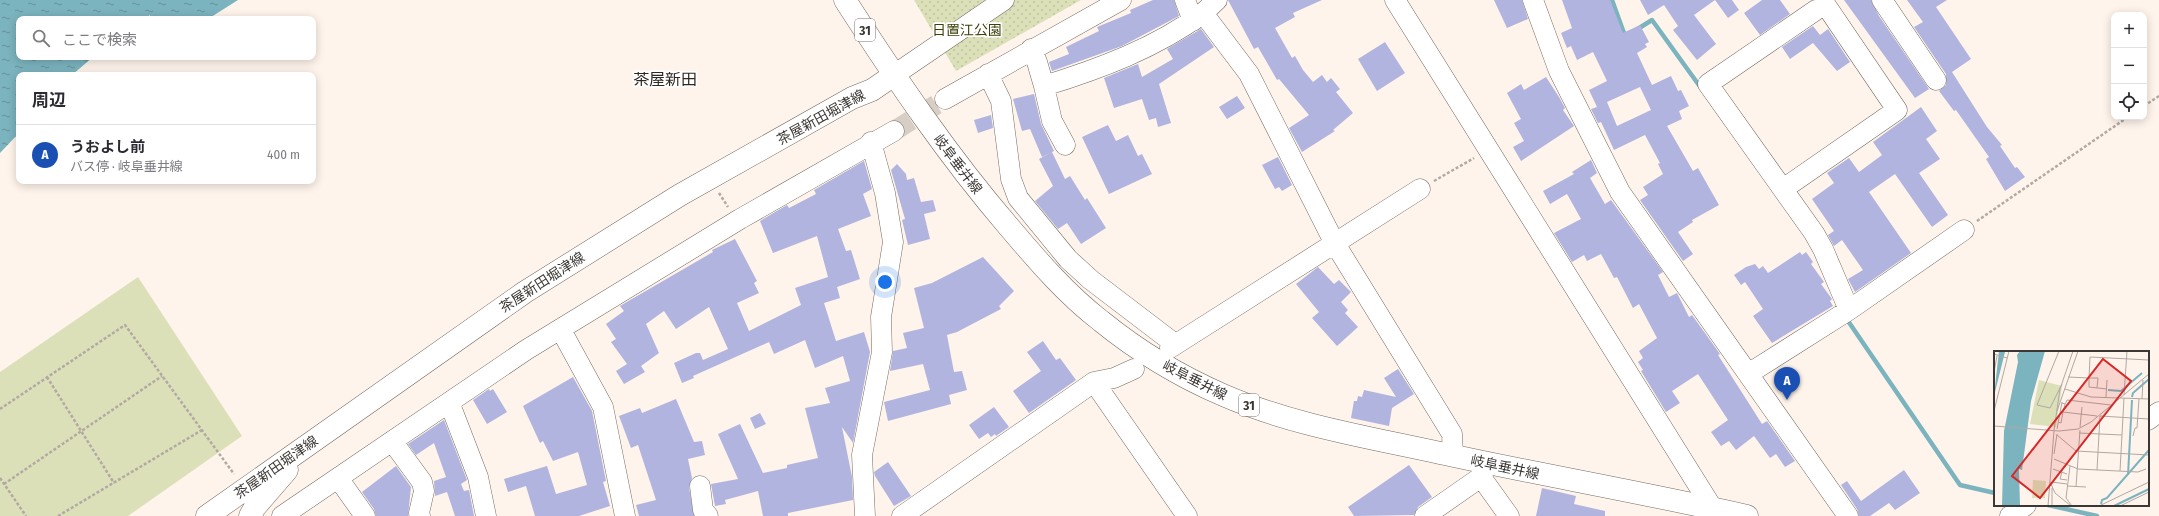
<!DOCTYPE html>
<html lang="ja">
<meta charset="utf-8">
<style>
body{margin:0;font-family:"Fira Sans Condensed","Noto Sans JP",sans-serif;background:#f2f2f3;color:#2b2b33}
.controls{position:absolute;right:12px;top:12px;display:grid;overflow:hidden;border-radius:8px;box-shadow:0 2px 10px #0003}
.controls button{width:36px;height:36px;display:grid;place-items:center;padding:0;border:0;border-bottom:1px solid #e1e1e2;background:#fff;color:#2b2b33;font:20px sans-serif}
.you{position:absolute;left:885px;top:282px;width:14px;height:14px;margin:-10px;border:3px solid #fff;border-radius:50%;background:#1a73e8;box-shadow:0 0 0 6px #1a73e833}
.badge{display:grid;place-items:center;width:26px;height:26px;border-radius:50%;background:#0b8043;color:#fff;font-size:13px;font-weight:700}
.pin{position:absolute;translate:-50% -33px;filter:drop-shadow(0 1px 2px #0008)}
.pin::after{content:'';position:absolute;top:21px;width:14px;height:12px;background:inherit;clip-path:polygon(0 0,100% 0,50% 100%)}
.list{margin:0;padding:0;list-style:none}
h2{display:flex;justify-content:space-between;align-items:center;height:52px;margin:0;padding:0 16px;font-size:17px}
h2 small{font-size:13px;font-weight:400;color:#7c7c81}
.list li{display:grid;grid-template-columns:26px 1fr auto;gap:12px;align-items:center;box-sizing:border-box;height:60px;padding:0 16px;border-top:1px solid #e1e1e2}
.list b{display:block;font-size:15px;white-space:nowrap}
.list p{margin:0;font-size:13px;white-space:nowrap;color:#7c7c81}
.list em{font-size:13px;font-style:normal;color:#7c7c81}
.icon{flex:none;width:22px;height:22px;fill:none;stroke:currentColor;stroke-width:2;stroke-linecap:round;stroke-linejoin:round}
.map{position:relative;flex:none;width:2159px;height:516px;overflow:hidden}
.search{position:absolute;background:#fff;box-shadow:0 2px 10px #0003;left:16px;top:16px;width:300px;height:44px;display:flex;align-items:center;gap:10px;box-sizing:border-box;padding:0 14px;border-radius:8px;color:#7c7c81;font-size:15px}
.panel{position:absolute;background:#fff;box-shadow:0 2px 10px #0003;left:16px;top:72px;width:300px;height:112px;border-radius:8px}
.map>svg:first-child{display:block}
.green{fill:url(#green-dots)}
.pitch{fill:#dbe0b9}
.water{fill:url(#water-ripples)}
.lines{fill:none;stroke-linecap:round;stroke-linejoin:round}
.stream{stroke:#7bb3be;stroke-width:4.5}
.building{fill:#b1b4de;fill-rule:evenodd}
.minor-tunnel{stroke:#d7cec6;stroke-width:20;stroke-dasharray:20 10;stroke-linecap:butt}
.minor-casing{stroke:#746b64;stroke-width:21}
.major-casing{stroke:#746b64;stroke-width:23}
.path{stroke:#b1a9a2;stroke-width:2.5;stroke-dasharray:3 2;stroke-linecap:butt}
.minor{stroke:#fff;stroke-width:20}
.major{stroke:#fff;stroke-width:22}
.labels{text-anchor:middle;stroke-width:3.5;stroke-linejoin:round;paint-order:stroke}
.shield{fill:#fff;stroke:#767371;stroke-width:1}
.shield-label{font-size:13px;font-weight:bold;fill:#3b3734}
.park-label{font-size:14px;fill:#3d400a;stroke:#fff}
.street-label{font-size:14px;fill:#3b3734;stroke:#fff}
.quarter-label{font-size:16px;fill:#2f2821;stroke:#fff}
.inset-river{fill:none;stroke:#7bb3be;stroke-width:2}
.inset-road{fill:none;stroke:#b0a8a2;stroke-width:1}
.view{fill:#d62828;fill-opacity:0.15;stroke:#d62828;stroke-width:2}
.inset-edge{fill:none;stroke:#3b3734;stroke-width:2}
</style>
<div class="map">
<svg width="2159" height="516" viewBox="0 0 2159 516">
<defs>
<pattern id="green-dots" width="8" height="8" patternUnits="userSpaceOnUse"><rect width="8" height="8" fill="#dbe0b9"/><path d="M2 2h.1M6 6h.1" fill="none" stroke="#bdc1a0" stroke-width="1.8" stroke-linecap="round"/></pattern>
<pattern id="water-ripples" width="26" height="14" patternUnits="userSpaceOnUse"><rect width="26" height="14" fill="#7bb3be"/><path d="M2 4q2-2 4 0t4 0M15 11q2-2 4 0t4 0" fill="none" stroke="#66929b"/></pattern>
</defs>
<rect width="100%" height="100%" fill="#fef4eb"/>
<path class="green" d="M914,0H1081L956,71Z"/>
<path class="pitch" d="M138,277L242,436L128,516H0V372Z"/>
<path class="water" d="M0,0H238L208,19H150V15L145,19H19V57H93L72,75H19V133L0,153Z"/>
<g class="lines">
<path class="stream" d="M1612,0L1625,36L1628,34
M1636,30L1652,20L1701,88
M1846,318L1960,485L1995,493
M2048,505L2097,516"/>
</g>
<path class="building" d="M1153,0H1174L1179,16L1122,46L1052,71L1049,62L1069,54L1066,47L1099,31L1097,27L1131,13L1130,10Z
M1228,0H1322L1293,13L1295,17L1275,28L1292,58L1295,56L1303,70L1313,82L1322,75L1327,82L1331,78L1340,89L1336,92L1353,113L1333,130L1335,131L1302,152L1289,128L1309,115L1279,79L1277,80L1258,47L1254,49Z
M1494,0H1522L1528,19L1507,28Z
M1562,0H1610L1623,33L1640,25L1649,42L1645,44L1647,47L1637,53L1652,85L1671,76L1678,91L1681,90L1689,106L1679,111L1682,119L1667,126L1693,171L1698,168L1719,205L1692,220L1693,222L1678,232L1693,254L1683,261L1640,200L1648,195L1643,187L1663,174L1658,164L1660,163L1645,135L1614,150L1601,122L1598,123L1591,109L1597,107L1589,90L1607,81L1593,52L1577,60L1571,46L1567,48L1561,33L1572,28ZM1640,87L1651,110L1617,126L1607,102Z
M1640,0H1715L1694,15L1716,44L1697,60L1673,30L1678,26L1664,5L1648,15Z
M1715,0H1732L1739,10L1728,18Z
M1762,0H1780L1790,14L1760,35L1744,13Z
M1844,0H1871L1879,16L1929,89L1915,98Z
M1907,0H1947L1936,7L1971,59L1952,72L1987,127L2002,145L2000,146L2015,168L2017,167L2025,177L2005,191L1986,159L1989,157L1956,110L1954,111L1939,91L1946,85V74L1914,27L1923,22Z
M1813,26L1820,35L1828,29L1850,62L1837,71L1813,43L1790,59L1782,47Z
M1201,29L1214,47L1159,84L1171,123L1158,127L1156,118L1149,120L1142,99L1114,108L1104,78L1138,64L1142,77L1173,59L1167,49Z
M1385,42L1405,73L1377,91L1358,59Z
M1546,77L1559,97L1565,108L1563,110L1574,126L1521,161L1513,147L1524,141L1514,123L1521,119L1507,93L1521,84L1524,90Z
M1034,94L1041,124L1054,151L1042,157L1030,129L1022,131L1013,99Z
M1237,96L1245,108L1227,119L1219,107Z
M1921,107L1937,131L1926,139L1940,159L1919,173L1948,215L1932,227L1895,174L1869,192L1911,253L1855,292L1848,279L1863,270L1842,240L1834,246L1828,235L1834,231L1812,199L1834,183L1827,173L1849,158L1859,172L1882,155L1873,142Z
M991,115L993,128L978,133L974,120Z
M1108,125L1116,141L1128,135L1138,156L1142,154L1152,174L1109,194L1082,137Z
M1052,152L1065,179L1070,176L1085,200L1087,198L1106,228L1081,244L1067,223L1058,229L1035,201L1053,186L1039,159Z
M1278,157L1292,185L1282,191L1279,187L1275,189L1262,165Z
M1591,160L1597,173L1590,178L1605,204L1611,200L1663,272L1658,275L1669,297L1677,293L1689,317L1692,315L1720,354L1718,355L1762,424L1767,421L1795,461L1785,467L1776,454L1770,458L1754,436L1736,450L1729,441L1721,446L1711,432L1728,420L1698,374L1672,391L1680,403L1666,412L1641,371L1643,370L1638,362L1643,358L1639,351L1657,338L1639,304L1633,308L1617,277L1614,278L1601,254L1587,261L1584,255L1572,262L1554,233L1581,219L1567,194L1550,204L1543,191L1574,174L1572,172Z
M864,161L872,189L863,194L871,216L838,229L846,251L851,250L860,279L837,287L840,298L824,303L836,341L864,332L870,352L853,443L842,427L852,477L853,500L788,513V516H763L758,491L725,500L726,504L715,506L711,484L738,479L718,434L740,424L763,473L787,468V465L818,458L805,408L830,403L825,388L850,381L843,356L815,368L805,340L774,354L769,342L693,376L694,378L682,383L674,363L696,353H700L703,360L728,349L709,307L676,329L664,311L646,324L659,353L641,366L645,372L624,384L616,371L627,364L611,342L616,339L606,324L624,311L620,306L625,303L713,252L712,250L735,239L757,281L754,283L759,293L737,303L749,331L801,305L795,288L828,277L817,236L773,253L760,221L787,205L789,208L816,194L814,190Z
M897,164L906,174L907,180L914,178L921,202L933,200L936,211L924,214L930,239L908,245L902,220L905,219L891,170Z
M1800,252L1802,255L1806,252L1813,262L1811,264L1824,282L1821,284L1832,299L1830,301L1833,306L1772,343L1753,316L1763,309L1745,282L1741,285L1734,275L1746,267L1755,264L1759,269L1763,266L1768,273Z
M983,257L1014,291L999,306L1001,309L957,332L947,335L954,372L962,371L967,390L949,395L951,404L888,421L884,402L930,390L923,364L890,371L893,351L907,348L903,333L924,328L914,288L932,283Z
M1318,267L1334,284L1339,280L1351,292L1341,302L1348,310L1345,313L1358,327L1337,346L1312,318L1319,312L1296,284Z
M1043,341L1056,360L1060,358L1076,380L1029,413L1013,391L1041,371L1027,352Z
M1398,369L1414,394L1392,408L1389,426L1351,418L1354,401H1357L1358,396L1362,397L1364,390L1396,397L1384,378Z
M573,377L592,411L606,481L603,482L610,506L579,516H535L526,486L508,492L504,479L547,466L556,494L587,485L578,452L553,461L543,441L540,443L523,406Z
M489,389L490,391L493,389L507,412L487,424L473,400Z
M676,399L694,442L702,441L705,455L688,459L692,478L689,487L694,516H639L636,505L656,500L638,445L631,448L619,416L640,408L642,413Z
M994,407L1009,427L996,436L995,434L991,437L988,433L979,439L969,425Z
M760,413L766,424L755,429L750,418Z
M444,420L467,480L461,484L464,491L469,490L474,516H455L447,492L435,496L434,481L446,477L434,443L416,455L408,444Z
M888,462L911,496L894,506L875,476L874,472Z
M1409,465L1432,497L1418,507L1414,515L1354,516L1348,507Z
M396,466L411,487L408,516H376L374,509L362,492Z
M1904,470L1920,493L1895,510L1889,503L1870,516H1859L1857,509L1841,485L1847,481L1861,501Z
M1542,488L1576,496L1574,504L1605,511V516H1536Z"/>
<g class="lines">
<path class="minor-tunnel" d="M894,131L945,99"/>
<g class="minor-casing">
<path id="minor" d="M1185,0L1193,21
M1217,0L1203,13L1249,74L1334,242L1452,434L1453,456
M1395,0L1713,509
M1533,0L1559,71L1620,192L1848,516
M1882,0L1936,80
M1816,10L1708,84L1814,233L1823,249L1849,310
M1031,49L1037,62L1044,86C1099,69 1156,48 1203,13
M988,74L1001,101L1011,179L1018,198L1068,259L1091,280L1175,344
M894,75L1004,0
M1044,86L1052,121L1065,145
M945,99L1121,0
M1783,189L1897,110L1825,4
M561,330L603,407L625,516
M1170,348L1420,189
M1748,374L1849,310L1964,230
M1094,382L1187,516
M447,404L453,412L478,477L486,516
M2148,420L2159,412
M392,441L422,482L424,491L419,513L420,516
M1487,464L1481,477L1509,516
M338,478L365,516
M700,486L703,510L708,516
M282,516L526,350L740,219L894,131
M865,516L862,455L882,352L881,317L893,242L885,193L871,142
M902,516L1094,382L1114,378L1134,369
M1425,516L1481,477
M2010,516L2026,505"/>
</g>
<g class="major-casing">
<path id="major" d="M845,0C896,79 948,156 1009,227C1037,260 1066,294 1101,321C1138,351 1179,376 1223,395C1292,425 1367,437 1440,453C1542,475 1645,493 1747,516
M207,516L525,292L680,195L852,98L872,90L894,75
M250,516L255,507L287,470"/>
</g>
<path class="path" d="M2144,106L2159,96
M1434,181L1474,158
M719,193L728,207
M1977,221L2128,117
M47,377L114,483
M0,409L125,325L234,474
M0,478L26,516
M4,484L162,376
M58,516L202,430"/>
<use href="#minor" class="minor"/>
<use href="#major" class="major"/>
</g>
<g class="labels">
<g class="shield">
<rect x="855" y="19" width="20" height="22" rx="3"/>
<rect x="1239" y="394" width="20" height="22" rx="3"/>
</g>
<g class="shield-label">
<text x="865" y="35">31</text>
<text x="1249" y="410">31</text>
</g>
<g class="park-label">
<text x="967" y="35">日置江公園</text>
</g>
<g class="street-label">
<text transform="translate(821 117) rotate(-29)" y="5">茶屋新田堀津線</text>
<text transform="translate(958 164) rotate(53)" y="5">岐阜垂井線</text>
<text transform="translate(542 282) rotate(-33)" y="5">茶屋新田堀津線</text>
<text transform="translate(1195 380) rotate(27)" y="5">岐阜垂井線</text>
<text transform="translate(276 467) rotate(-35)" y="5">茶屋新田堀津線</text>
<text transform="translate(1505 467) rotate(12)" y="5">岐阜垂井線</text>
</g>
<g class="quarter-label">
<text x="665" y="85">茶屋新田</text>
</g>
</g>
<g transform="translate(1994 351)">
<rect width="155" height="155" fill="#fef4eb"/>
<path d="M45,29L68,35L62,76L36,73Z" fill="#dbe0b9"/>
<path d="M39,129L52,130L51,147H38Z" fill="#dbe0b9"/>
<path d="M5,0H14L11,1L0,45ZM26,0H51L37,50L28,119L25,118L26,155H8L10,80L24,11L23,4Z" fill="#7bb3be"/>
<path class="inset-river" d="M114,39L127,40L148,22M138,46L139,42L155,28M134,124L138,49M107,153L108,149L113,147L155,99M120,155L155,138"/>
<path class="inset-road" d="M65,0L43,54L56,57L68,33M0,3L13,7M0,21L3,5M74,26L95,27L96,6L155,9M95,27V36L113,38M95,27H104L103,37M71,38L97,46L125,47M130,44L133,0M112,46L113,29M126,47L155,48M148,48L149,29M68,52L71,53L69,61L103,65M71,53L73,49L117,54M0,60L15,0M63,60L84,0M106,65L155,68M64,71L67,72L69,61M0,75L65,80L84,78L97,71L155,23M86,76L88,56M63,78L68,51M60,79L66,38L79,0M85,82L128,84M63,84L82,100L155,104M139,85L141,77H143L145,48M60,103L63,83M60,108L84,118L144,121L152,118M76,115L72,147L78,155M59,118L73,123M103,119L106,65M126,120L130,47M68,121L66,128L73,129M56,131L61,142L77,155M58,131L73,133M73,135L92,136M82,136L86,79M54,155L60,80M58,155V137M105,155L155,131M126,155L155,141"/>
<path class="view" d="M109,8L137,30L46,147L18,125Z"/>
<rect width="155" height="155" class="inset-edge"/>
</g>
</svg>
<div class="controls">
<button>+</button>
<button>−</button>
<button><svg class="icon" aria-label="locate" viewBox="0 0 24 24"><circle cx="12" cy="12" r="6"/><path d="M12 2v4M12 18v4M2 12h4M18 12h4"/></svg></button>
</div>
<div class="you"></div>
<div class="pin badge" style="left:1787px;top:400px;background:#1a4fb4">A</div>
<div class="search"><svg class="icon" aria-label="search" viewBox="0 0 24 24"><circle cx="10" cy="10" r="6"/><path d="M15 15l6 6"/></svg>ここで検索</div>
<section class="panel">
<h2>周辺<small></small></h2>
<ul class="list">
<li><span class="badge" style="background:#1a4fb4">A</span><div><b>うおよし前</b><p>バス停 · 岐阜垂井線</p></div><em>400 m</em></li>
</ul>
</section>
</div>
